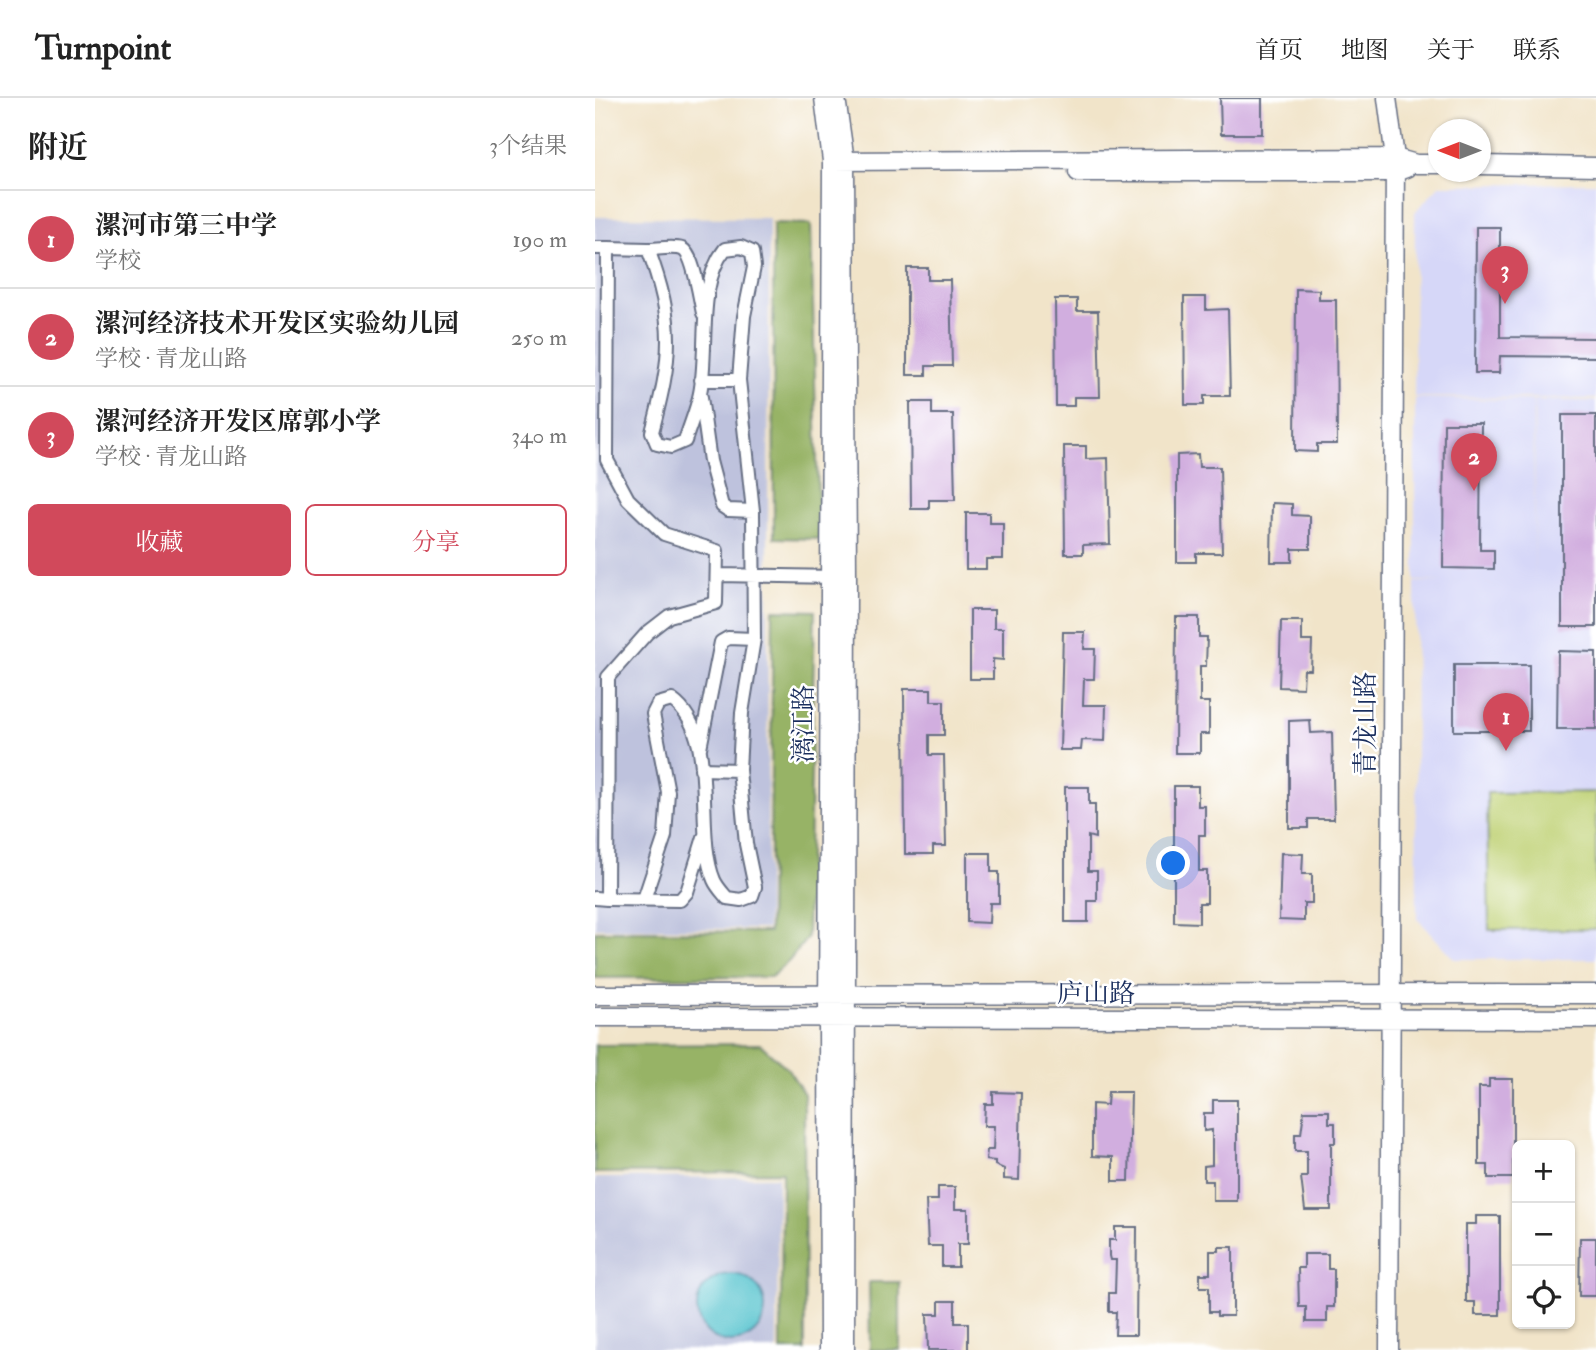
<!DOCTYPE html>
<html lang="zh">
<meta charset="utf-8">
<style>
body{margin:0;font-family:"IM FELL Double Pica","Noto Serif SC",serif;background:#f2f2f2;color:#222}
.controls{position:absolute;right:21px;bottom:21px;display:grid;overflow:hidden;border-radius:10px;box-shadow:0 2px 5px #0004}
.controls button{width:63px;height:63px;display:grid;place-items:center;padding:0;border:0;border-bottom:2px solid #e0e0e0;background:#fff;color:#222;font:35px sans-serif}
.compass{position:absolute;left:833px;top:21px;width:63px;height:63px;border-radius:50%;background:#fff;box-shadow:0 2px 5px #0004;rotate:270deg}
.you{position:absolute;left:579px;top:766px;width:24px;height:24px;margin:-18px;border:5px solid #fff;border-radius:50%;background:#1a73e8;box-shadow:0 0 0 10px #1a73e833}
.badge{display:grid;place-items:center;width:46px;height:46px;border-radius:50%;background:#d1495b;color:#fff;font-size:23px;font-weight:700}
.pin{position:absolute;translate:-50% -58px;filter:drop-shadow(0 2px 4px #0008)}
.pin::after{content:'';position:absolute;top:37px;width:24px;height:21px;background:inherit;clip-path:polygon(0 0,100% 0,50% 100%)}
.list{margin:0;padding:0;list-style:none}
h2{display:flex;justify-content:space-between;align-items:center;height:91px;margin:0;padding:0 28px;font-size:30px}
h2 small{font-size:23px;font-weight:400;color:#767676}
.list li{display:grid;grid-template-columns:46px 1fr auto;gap:21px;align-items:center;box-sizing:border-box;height:98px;padding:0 28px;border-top:2px solid #e0e0e0}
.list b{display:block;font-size:26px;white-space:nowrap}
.list p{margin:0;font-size:23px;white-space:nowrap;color:#767676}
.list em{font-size:23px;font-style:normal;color:#767676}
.actions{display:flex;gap:14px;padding:21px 28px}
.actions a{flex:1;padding:16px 0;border:2px solid #d1495b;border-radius:10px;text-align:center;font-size:24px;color:#d1495b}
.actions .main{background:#d1495b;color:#fff}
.icon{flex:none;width:38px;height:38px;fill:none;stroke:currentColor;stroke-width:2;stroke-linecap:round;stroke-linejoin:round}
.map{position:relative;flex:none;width:1001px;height:1252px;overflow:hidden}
header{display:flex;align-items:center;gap:42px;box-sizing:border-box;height:98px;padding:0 35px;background:#fff;border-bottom:2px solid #e0e0e0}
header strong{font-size:33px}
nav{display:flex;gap:38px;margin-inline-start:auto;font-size:24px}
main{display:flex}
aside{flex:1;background:#fff}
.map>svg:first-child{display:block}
.built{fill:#d6d7f8}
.industrial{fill:#bec2dd}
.green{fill:#bfd174;stroke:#6d8069;stroke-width:2}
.forest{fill:#97b366;stroke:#597162;stroke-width:2}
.water{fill:#58c4cf;stroke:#3a7a96;stroke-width:2}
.building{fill:#d1aedf}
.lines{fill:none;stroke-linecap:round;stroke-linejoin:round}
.street-casing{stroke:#666e83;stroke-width:16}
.secondary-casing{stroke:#666e83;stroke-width:21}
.street{stroke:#fff;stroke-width:12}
.secondary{stroke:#fff;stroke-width:18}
.labels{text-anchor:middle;stroke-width:5;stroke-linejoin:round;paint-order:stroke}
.street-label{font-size:26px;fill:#1b2f5e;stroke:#fff}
</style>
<header>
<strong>Turnpoint</strong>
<nav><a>首页</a><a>地图</a><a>关于</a><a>联系</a></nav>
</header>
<main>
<aside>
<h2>附近<small>3个结果</small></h2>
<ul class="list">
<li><span class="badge">1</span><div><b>漯河市第三中学</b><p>学校</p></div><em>190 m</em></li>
<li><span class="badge">2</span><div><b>漯河经济技术开发区实验幼儿园</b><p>学校 · 青龙山路</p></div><em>250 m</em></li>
<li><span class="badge">3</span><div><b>漯河经济开发区席郭小学</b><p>学校 · 青龙山路</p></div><em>340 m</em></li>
</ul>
<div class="actions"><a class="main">收藏</a><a>分享</a></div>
</aside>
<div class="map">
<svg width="1001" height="1252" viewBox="0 0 1001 1252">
<rect width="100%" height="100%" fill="#fff"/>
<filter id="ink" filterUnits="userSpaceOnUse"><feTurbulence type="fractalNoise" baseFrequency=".0143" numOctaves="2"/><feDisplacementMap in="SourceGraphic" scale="14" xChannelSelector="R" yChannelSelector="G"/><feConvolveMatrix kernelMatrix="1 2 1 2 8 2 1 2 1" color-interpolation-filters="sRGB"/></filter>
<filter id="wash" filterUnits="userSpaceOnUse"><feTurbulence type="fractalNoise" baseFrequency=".00686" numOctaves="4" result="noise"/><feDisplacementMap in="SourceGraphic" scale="28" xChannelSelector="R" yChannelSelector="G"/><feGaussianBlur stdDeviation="1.57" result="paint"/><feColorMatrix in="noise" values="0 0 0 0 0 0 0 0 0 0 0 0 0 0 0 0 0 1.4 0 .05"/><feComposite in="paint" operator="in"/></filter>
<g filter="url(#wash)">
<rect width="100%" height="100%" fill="#f1e4c9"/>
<path class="built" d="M1001,85V301L819,299L820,114L845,87Z
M820,300L938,302L940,486L939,302L1001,303V861H859L822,820L820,484H848L820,483Z"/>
<path class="industrial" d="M0,119L174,120L172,831L0,830Z
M183,1079L182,1252H0V1080Z"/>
<path class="green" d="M1001,694V831L894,832L892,695Z"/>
<path class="forest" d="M178,125L216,126L224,441L179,440Z
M178,512L220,513L212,840L194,863L176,879L0,880V833L174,834Z
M165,946L193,971L209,996L210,1252H186L187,1074L0,1075V947Z
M274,1184H305V1252H275Z"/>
<path class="water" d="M102 1210a34 34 0 1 1 68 0a34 34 0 1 1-68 0Z"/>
<g id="blocks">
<path class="building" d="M625,0H667V36H626Z
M881,129H905V239L1001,240V259L905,258L904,275H880Z
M312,170H333V182H355L357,268H331V277H312Z
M701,191L724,192V202H741L742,346H722V354L700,353Z
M589,199H611V212L633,211L635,298H609V307H590Z
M460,201H482V213H503L505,299H479V308H461Z
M315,304H337V316H358L360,402H334V411H316Z
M967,317H1001V529H967Z
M849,325H886L885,452H899V471L848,470Z
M469,348H491V361L513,360L515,446L488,447V456H470Z
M603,356L604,369H625L627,455H601V464H582V357Z
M677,405L697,406V417L715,418V451H697V464H676Z
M371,415H394V425H408V461H391V471H371Z
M375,512H399V530H408V562L398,561V581H375Z
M581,519H604V539H612L611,568H605V604H614V636H605V655H580Z
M686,523H707V543H717L716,572H709L708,590L684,589Z
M468,534H490L489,551H500L499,581H489L488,607H511L510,643L487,642L486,652H465Z
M963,553L1001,554V631H962Z
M859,567H934V633H859Z
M309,591H336V603H349V637H334V657H349L351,748H338V756H310Z
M715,622L716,635L737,634L739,721H713V730H694V623Z
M579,688H603V708H610V737H604V773H612V805H604V825L579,824Z
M470,689H494V706H500V740L493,738V773H502V803H493V824H470Z
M372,755H396V774H404V805H395L394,825L372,824Z
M686,755L708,756L707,776H717V805H709V823L684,822Z
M894,981H918V1080H893V1067H884V989H894Z
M398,994L426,995L424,1082L409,1081V1071L400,1067V1063L391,1062L392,1052H398L399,1028H389L390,1006H398Z
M513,994H536L534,1083H518V1059L497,1058V1006L512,1007Z
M618,1002H642V1103H618V1083H609V1068L617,1067V1032L609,1033V1015H618Z
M709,1013H734V1025H740V1045H736V1112H710L706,1079H712V1053H700V1036H706Z
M343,1089H360V1111H373V1146H363V1169H347V1148H333L331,1102H343Z
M881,1118H905V1217H880V1204H871V1126H881Z
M520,1129H542L541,1237H520L521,1214H514V1195H520L521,1162H515L514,1158V1142H520Z
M985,1140H1001V1198H984Z
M624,1149H638V1218H622V1214H614V1189H605V1176H615V1153H624Z
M709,1156H733V1171H739V1209H732V1224H711V1209H704L703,1170H709Z
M344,1203H360V1225H373V1252H333L332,1216H344Z"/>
</g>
</g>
<g filter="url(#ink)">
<use href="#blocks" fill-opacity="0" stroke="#666e83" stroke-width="2"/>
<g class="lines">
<g class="street-casing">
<path id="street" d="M0,150H13L12,362L33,401L69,436L122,453L121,505L74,518L52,535L13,579L12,801L0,800
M13,150L53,151C81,226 77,258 57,334L62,346L76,349L90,343C95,327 102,311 105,295C114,252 101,187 130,151L146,149L157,154L159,169L149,218L144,282L158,413L159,541L147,615L144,672L151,746L160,789L157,798L146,802L132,800C128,795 122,789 119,782C98,733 126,637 77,602L63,606L58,616L73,694L70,738L49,801
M53,151C62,151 78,148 87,151C99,156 105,203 108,215
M106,282H144
M106,299L115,363L127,408L133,412L158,413
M124,477L241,479
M105,650L126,544L133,540L159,541
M106,671L144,672
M12,801L85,802L92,794L109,739"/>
</g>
<g class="secondary-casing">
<path id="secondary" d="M229,0L237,63L233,919L234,1252
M241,0L250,63L252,479L250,1252
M792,0L800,60L794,1252
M237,63L800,60L821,66H844
M886,67L1001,69
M483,74H800L811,70
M0,897L1001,896
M0,919L1001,921"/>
</g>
<use href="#street" class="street"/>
<use href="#secondary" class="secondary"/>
</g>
</g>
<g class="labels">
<g class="street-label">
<text transform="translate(208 626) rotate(-90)" y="9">漓江路</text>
<text transform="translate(770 626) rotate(-90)" y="9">青龙山路</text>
<text x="501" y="904">庐山路</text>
</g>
</g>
</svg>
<div class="controls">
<button>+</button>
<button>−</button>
<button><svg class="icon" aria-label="locate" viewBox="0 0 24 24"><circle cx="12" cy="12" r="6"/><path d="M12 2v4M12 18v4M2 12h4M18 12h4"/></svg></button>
</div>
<svg class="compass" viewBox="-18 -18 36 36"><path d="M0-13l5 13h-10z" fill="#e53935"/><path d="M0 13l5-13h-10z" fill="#767676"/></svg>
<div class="you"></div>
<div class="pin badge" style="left:911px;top:653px">1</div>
<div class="pin badge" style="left:879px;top:393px">2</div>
<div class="pin badge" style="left:910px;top:206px">3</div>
</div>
</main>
